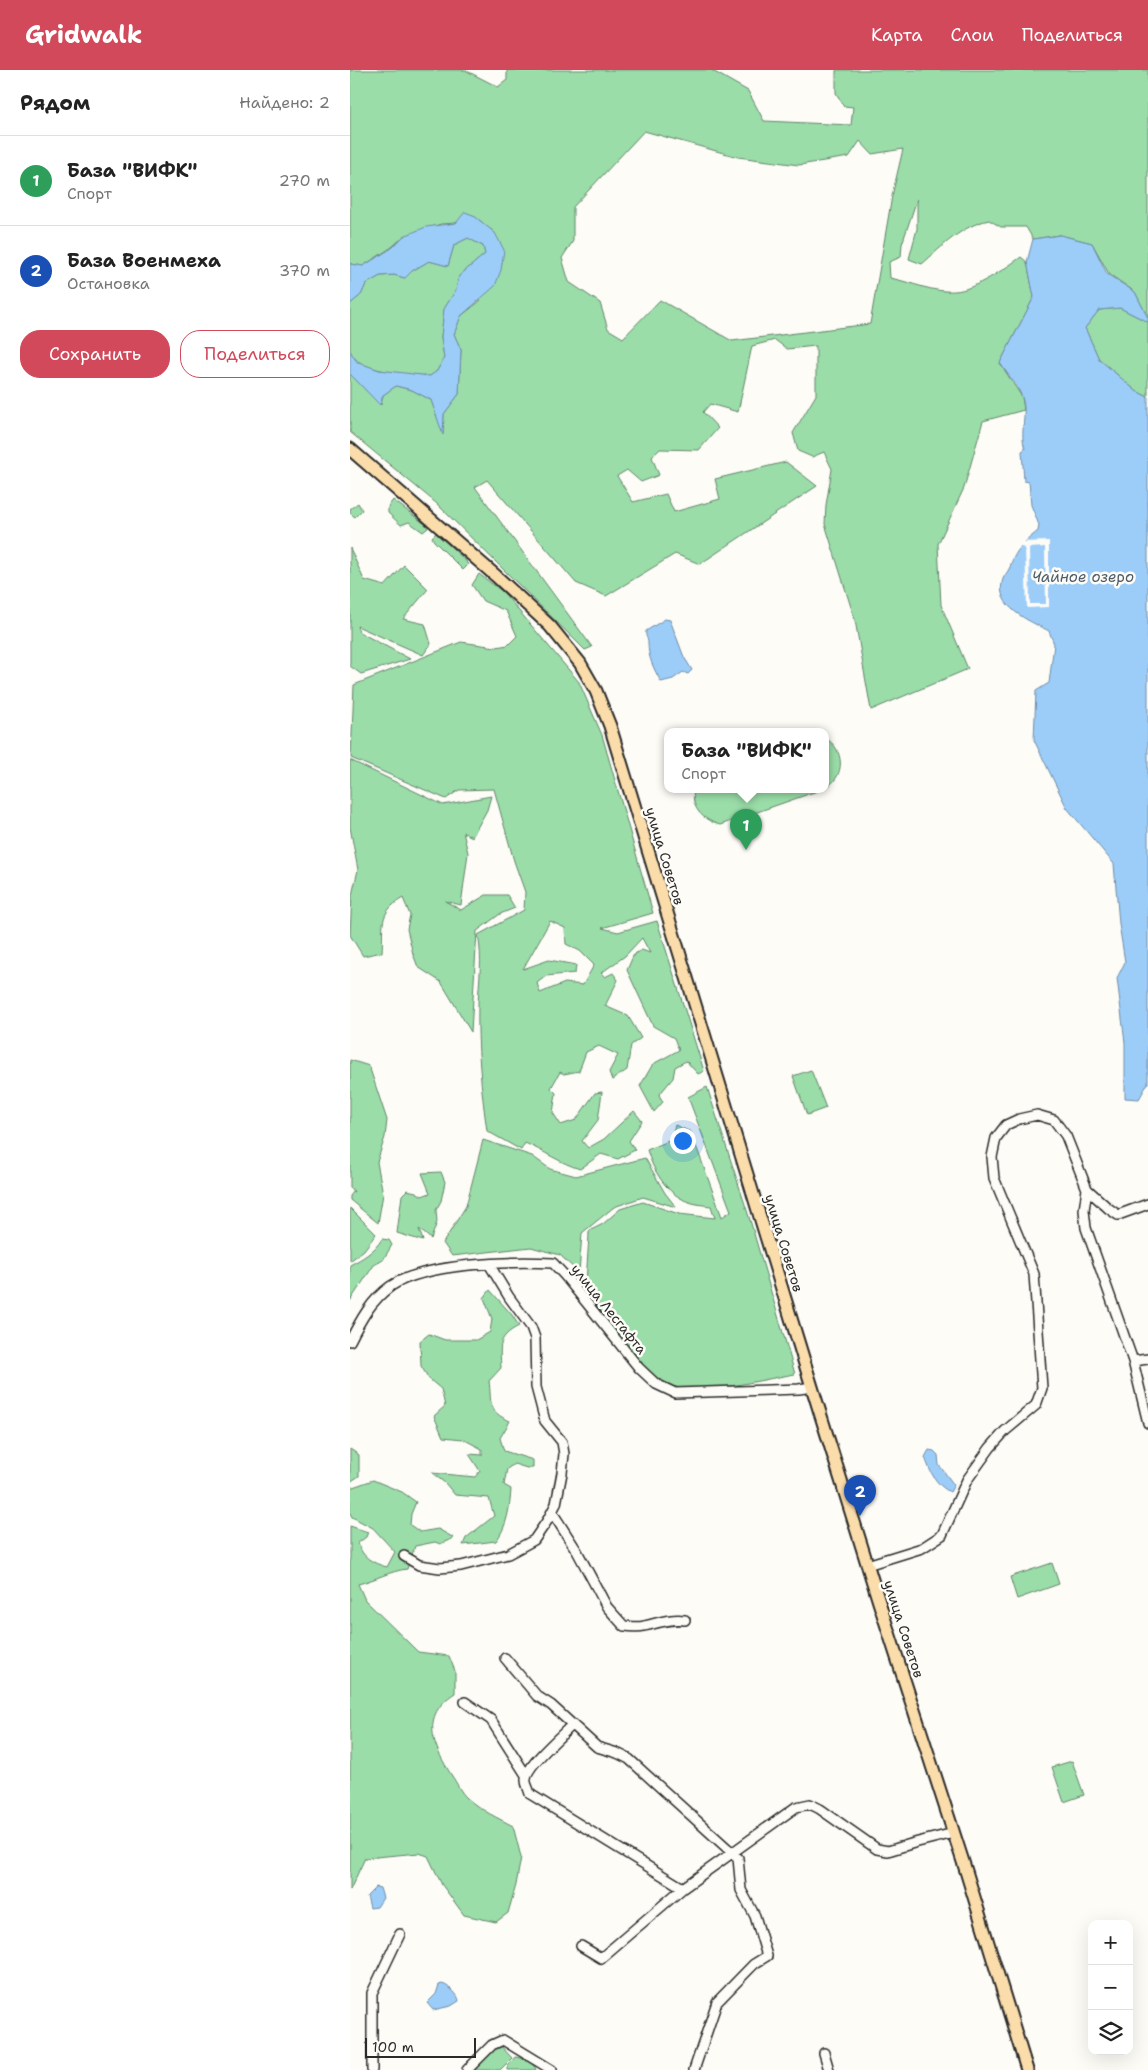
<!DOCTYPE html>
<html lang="ru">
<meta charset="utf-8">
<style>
body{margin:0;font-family:"Shantell Sans",sans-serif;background:#f6f6f6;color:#222}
.controls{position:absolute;right:15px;bottom:15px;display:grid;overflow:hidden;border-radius:10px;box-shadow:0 5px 20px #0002}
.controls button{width:45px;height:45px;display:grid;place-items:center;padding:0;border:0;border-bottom:1px solid #e0e0e0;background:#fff;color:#222;font:25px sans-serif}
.scale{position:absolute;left:15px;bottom:12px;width:111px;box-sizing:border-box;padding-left:5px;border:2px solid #2b2b2b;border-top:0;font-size:14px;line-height:18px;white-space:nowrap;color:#2b2b2b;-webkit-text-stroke:4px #fdfcf7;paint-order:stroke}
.you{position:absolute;left:332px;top:1070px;width:18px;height:18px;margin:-12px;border:4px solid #fff;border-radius:50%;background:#1a73e8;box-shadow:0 0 0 8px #1a73e833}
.badge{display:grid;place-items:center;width:32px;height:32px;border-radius:50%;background:#d1495b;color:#fff;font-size:16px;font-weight:700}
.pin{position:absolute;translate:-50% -41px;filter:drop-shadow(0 1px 2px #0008)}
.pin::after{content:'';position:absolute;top:26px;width:18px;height:15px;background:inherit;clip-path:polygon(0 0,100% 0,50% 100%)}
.popup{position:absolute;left:314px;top:658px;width:165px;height:65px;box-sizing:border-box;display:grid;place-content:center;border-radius:10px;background:#fff;filter:drop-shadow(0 1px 4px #0005);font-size:16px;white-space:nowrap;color:#767676}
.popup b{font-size:19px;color:#222}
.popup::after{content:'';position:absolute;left:50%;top:100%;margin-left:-10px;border:10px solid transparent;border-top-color:#fff}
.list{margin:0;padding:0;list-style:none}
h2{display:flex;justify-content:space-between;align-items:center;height:65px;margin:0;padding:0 20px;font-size:21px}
h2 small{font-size:16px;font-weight:400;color:#767676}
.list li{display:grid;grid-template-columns:32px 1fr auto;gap:15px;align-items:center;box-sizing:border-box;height:90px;padding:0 20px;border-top:1px solid #e0e0e0}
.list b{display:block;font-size:19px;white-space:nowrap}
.list p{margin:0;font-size:16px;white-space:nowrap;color:#767676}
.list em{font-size:16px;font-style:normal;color:#767676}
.actions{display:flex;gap:10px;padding:15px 20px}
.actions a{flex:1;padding:11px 0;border:1px solid #d1495b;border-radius:20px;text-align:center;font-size:18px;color:#d1495b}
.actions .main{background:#d1495b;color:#fff}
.icon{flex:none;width:28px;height:28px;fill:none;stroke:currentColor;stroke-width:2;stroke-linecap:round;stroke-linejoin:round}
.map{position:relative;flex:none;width:798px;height:2000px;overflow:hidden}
header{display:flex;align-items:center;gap:30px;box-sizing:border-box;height:70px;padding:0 25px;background:#d1495b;color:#fff}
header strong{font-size:24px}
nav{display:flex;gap:28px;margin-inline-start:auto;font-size:18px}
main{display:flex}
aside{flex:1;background:#fff}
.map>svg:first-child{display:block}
.green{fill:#9adda8;stroke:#62846a;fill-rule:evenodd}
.water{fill:#9ccdf8;stroke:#6f8ca6}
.pier{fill:#fdfcf7;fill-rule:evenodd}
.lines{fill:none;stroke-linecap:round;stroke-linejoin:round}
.minor-casing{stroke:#2b2b2b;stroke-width:12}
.major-casing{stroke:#2b2b2b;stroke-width:15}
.minor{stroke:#fdfcf7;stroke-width:9}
.major{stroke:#fbddab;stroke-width:11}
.labels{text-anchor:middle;stroke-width:5;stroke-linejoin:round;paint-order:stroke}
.street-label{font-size:14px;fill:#2b2b2b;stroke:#fdfcf7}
.water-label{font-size:15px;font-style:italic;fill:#4d5c68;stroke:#fdfcf7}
</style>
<header>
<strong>Gridwalk</strong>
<nav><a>Карта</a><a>Слои</a><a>Поделиться</a></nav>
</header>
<main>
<aside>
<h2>Рядом<small>Найдено: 2</small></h2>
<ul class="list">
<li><span class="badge" style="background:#2e9e5b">1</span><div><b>База &quot;ВИФК&quot;</b><p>Спорт</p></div><em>270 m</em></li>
<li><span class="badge" style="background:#1a4fb4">2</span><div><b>База Военмеха</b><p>Остановка</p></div><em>370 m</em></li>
</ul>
<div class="actions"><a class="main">Сохранить</a><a>Поделиться</a></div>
</aside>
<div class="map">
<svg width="798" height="2000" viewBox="0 0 798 2000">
<rect width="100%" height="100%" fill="#fdfcf7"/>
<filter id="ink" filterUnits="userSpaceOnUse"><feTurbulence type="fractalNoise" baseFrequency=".02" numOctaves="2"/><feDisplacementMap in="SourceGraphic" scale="10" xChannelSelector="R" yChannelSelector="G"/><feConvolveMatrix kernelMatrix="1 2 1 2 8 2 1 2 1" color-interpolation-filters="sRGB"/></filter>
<g filter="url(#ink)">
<path class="green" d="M0,0H115L148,17L157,10V0H361L398,21L414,51L501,55L503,37L494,36L486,23V0H798V248L785,222L759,204L742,173L710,165L683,169L676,157H651L639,150C611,156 593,176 572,194L559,189L567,159V129L552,174L551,187L539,192L540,208C561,212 584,223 605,221C624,220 656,198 671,187L677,192L684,227L650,293L672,327L674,340L633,351L614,418L588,474L591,535L618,599L521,640L505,550L475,454L476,435L482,399L474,382L462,387L448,381L443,363L466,325V276L437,279L425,270L402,276L388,342L360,334L353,342L368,358L349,380L310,379L302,387L309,405L291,412L277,400L267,406L283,432L316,424L324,442L370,429L365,409L436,392L467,416L350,494L325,484L256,526L226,513L137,410L125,417L242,577L235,580L86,433L0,362V304L31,335L33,325L46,316L62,320L81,330L93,363L94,344L109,324L111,280L104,264L111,246L130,231L145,163L123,145L106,153L91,154L54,166L42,177L13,196L0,194ZM294,61L388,87L449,95L499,87L510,71L522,84L553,79L542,126L520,254L382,271L310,230L273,268L258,259L250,233L219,212L212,188L223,171V137Z
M118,168L133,176L135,184L109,206L106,220L94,239L91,267L94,288L87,301L80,306C61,304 5,303 0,280C0,266 0,248 0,234L11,225L16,214L30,206L44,205L55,208L62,201L79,191L98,196L104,175Z
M770,238L798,252V327L786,321L749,289L735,258L749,240Z
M43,430L76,455L78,458L73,462L59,452L51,455L38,443V437Z
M8,433L12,440L5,447L0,443V439Z
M86,463L116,491L118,495L113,500L84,471L82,467Z
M0,478L14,510L35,516L54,495L78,519L53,549L75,554L81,574L73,585L7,556L9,562L60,589L11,604L0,596Z
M129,504L153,522L229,612L252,665L303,843L252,858L268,862L307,851L354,1001L348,1004L336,991L325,997L323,1008L309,1025L313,1032L304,1042L290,1016L303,994L329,980L324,968L303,956L277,900L284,884L292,880L300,883L292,868L275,886L251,903L255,907L263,903L268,910L255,936L278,946L291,968L281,975L277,1000L262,1010L259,1002L268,985L249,976L236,982L229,1001L214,1004L210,1002L201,1018L206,1023L203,1043L211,1055L226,1050L245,1023L252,1022L248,1050L232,1071L238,1078L254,1069L284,1041L292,1051L279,1071L285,1080L268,1089L251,1084L230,1099C210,1093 194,1081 175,1073L171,1080L137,1061C131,1019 127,976 128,934C129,909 133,890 128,865L174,840L175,822L164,791L144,719L109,720L96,729L1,688L4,615L111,572L146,577L158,575L167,566L156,541L133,531L122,515ZM200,851L215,858L216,874L230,881L244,895L233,915L215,913L190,923L187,913L196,906L225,903L226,895L199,890L173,899Z
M475,668C495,679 496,707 475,718Z
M0,690L93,735L141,726L137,740L122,767L113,762L118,783L111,835L95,831L111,840L136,825H157L165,838L150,844L127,861L121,962L91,912L68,897L63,884L57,859L60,845L53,828C27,843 34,856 32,882L13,886L0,865L2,825L8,800L0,757Z
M344,719H473L370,755C353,750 340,738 344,719Z
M0,990L19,996L37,1050L35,1067L27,1092L33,1124L28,1153L0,1130V1126L4,1121L0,1118Z
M461,1000L476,1038L457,1045L443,1006Z
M357,1017L400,1150L445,1304C404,1311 361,1324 320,1316C305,1314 240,1239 237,1223C235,1208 239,1177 239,1161L253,1154L270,1139L293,1132L329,1144L365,1148L361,1136C353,1135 342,1134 334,1130C315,1121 303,1100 297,1080L321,1070L325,1055L341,1062L372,1147L381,1141L338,1027Z
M133,1070L182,1086L200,1099L226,1106L295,1088L315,1123L326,1137L293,1127L264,1137L232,1163L229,1203L210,1185L181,1177L102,1186L93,1173L116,1136Z
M91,1102L95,1112L91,1131L86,1140L87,1152L81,1169L69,1159L73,1171L47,1163L52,1125L57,1120L66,1122L72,1126L80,1123L72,1103Z
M0,1138L26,1164L14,1180L0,1191Z
M32,1169L39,1170L42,1175L33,1190L24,1195L0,1231V1195C13,1188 24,1182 32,1169Z
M140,1220L162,1245L169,1256C147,1267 150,1276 151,1298L139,1311C142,1332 136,1341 160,1351L150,1368L154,1381L183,1390V1398H177L164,1394L157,1399L154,1415L161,1419C160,1437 157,1457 146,1471L113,1475L116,1468L144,1446L139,1428L105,1425L95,1413L82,1403L125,1407L130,1401L119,1384L132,1385V1379L113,1369L93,1367L84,1346L95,1336L91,1319L79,1309L71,1296L70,1271L79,1264L95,1270H126L140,1262L142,1249L134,1228Z
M0,1379L9,1385V1406L0,1412Z
M23,1410L52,1422L66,1432L61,1444L60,1455L70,1462L88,1459L104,1468L90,1474L85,1472L65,1476L57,1499C40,1501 25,1510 8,1514L15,1530L68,1582L99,1586L105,1601V1623C69,1646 83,1676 102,1706C107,1713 111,1723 117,1728C130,1740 148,1748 163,1756L171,1787L166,1815L158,1843L146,1852L114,1845L92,1815L78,1786L69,1783L15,1788L0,1820V1456L18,1462L16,1467L8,1473C12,1487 22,1493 37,1497L45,1482L23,1458L2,1447L0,1443V1418Z
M702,1493L709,1514L667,1529L660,1507Z
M722,1691L734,1725L714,1732L702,1697Z
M150,1975L162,1988L150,2000H123Z
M165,1987C173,1988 184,1992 186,2000H158V1996Z"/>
<path class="water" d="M115,142L123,145L145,163L154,180L151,200L145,216L111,246L104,264L111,280L109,324L94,344L93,365L81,330L62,320L46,316L33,325L30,335L0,304V281L7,292L29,300L80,306L87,301L94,288L91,267L94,239L106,220L109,206L135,184L133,176L118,168L104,175L98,196L79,191L62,201L55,208L44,205L30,206L16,214L11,225L0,234V194L13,196L42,178L54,166L76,157L106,153Z
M710,165L742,173L757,204L785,222L798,248V252L770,238L749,240L735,258L749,289L786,321L798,327V1013L789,1029L775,1028V973L767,908L775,892L769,854L764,794L717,738L684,670L686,621L699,613L704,574L699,561C680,551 643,537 653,509C654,506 657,503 659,499C661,496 661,492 663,489C669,476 678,469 688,461L689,455L681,435L679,412L674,411L672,381L675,379C669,362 678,344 672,327C668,316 657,304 650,293L684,227L677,192L683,169Z
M315,549L320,550L334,587L342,600L338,604L333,602L323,609L311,612C304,599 298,588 298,573C298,568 295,567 296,561Z
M579,1380L584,1381L588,1385L589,1395L604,1415L600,1422C586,1415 580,1402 575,1387Z
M26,1817L30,1818L33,1828L27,1837L20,1838L17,1826Z
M92,1914C98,1915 109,1925 109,1931L101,1936L83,1940L77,1933L86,1924L89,1915Z"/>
<path class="pier" d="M699,471V537L677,538L675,478L670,477L673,472ZM695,477L696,534H680L679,478Z"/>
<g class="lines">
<g class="minor-casing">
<path id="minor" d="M737,1119L758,1138L768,1145L798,1134
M0,1271C10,1251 21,1230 41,1216C76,1193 161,1191 203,1193L215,1206L289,1298L306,1314L325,1323L449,1319L462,1317
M783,1291L798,1289
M202,1442L227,1481L257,1537L274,1556C280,1556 288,1558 294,1556C308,1553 320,1548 335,1550
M54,1486L69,1495L90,1498L111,1496L158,1484L184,1470L197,1451L206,1434L212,1403L214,1384L212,1372L195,1351L186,1317L185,1268L181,1257L159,1227L139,1194
M517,1495L572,1478L592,1465L617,1410L640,1378L655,1361L686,1335L692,1318L684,1204L644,1108L642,1087L646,1068L656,1055L669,1049L687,1045L704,1050L716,1066L737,1119L734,1140L736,1158L783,1291L798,1353
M155,1588L187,1626L201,1635L247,1677L267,1683L279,1689L388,1788L391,1820L405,1846L417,1886L404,1894L367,1932L344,2000
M115,1632L141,1650L176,1705
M222,1655C212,1665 176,1696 176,1709C175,1713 179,1719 180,1724L333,1818L446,1737L460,1734L470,1739L527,1779L538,1781L564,1773L604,1763
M231,1876L251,1888L333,1818
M474,1983L479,2000
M22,2000V1923L50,1864
M117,2000L142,1975L153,1970L202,2000"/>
</g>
<g class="major-casing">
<path id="major" d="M0,379L146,506L200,556L230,593L246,621L260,656L462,1317L529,1532L616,1801L677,2000"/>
</g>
<use href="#minor" class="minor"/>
<use href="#major" class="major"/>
</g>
</g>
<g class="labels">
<g class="street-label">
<text transform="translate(315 786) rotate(73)" y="5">улица Советов</text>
<text transform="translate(434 1173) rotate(73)" y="5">улица Советов</text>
<text transform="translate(259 1239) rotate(51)" y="5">улица Лесгафта</text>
<text transform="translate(554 1559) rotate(72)" y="5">улица Советов</text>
</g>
<g class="water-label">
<text x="733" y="512">Чайное озеро</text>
</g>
</g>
</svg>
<div class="controls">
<button>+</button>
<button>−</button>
<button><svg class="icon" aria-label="layers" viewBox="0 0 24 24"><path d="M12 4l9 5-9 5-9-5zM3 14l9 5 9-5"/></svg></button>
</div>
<div class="scale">100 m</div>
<div class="you"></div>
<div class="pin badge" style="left:396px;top:780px;background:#2e9e5b">1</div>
<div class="popup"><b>База &quot;ВИФК&quot;</b>Спорт</div>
<div class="pin badge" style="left:510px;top:1446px;background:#1a4fb4">2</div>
</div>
</main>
